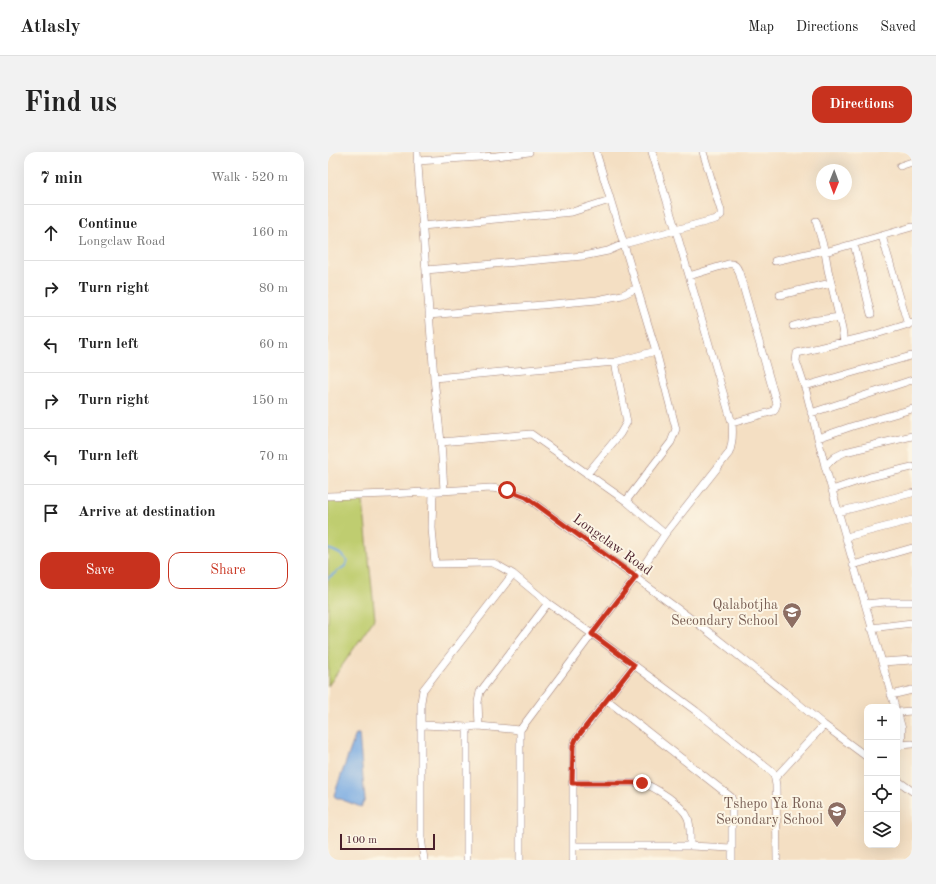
<!DOCTYPE html>
<meta charset="utf-8">
<style>
body{margin:0;font-family:"Old Standard TT",serif;background:#f2f2f2;color:#222}
.controls{position:absolute;right:12px;bottom:12px;display:grid;overflow:hidden;border-radius:8px;box-shadow:0 4px 16px #0002}
.controls button{width:36px;height:36px;display:grid;place-items:center;padding:0;border:0;border-bottom:1px solid #e0e0e0;background:#fff;color:#222;font:20px sans-serif}
.compass{position:absolute;left:488px;top:12px;width:36px;height:36px;border-radius:50%;background:#fff;box-shadow:0 4px 16px #0002;rotate:181deg}
.scale{position:absolute;left:12px;bottom:10px;width:95px;box-sizing:border-box;padding-left:4px;border:2px solid #4a1f2b;border-top:0;font-size:11px;line-height:14px;white-space:nowrap;color:#4a1f2b;-webkit-text-stroke:3px #fcf5e5;paint-order:stroke}
.stop{position:absolute;width:12px;height:12px;margin:-9px;border:3px solid #c8321e;border-radius:50%;background:#fff}
.stop.end{background:#c8321e;border-color:#fff;box-shadow:0 1px 4px #0008}
.list{margin:0;padding:0;list-style:none}
h2{display:flex;justify-content:space-between;align-items:center;height:52px;margin:0;padding:0 16px;font-size:17px}
h2 small{font-size:13px;font-weight:400;color:#767676}
.list li{display:grid;grid-template-columns:26px 1fr auto;gap:12px;align-items:center;box-sizing:border-box;height:56px;padding:0 16px;border-top:1px solid #e0e0e0}
.list b{display:block;font-size:15px;white-space:nowrap}
.list p{margin:0;font-size:13px;white-space:nowrap;color:#767676}
.list em{font-size:13px;font-style:normal;color:#767676}
.actions{display:flex;gap:8px;padding:12px 16px}
.actions a{flex:1;padding:9px 0;border:1px solid #c8321e;border-radius:12px;text-align:center;font-size:14px;color:#c8321e}
.actions .main{background:#c8321e;color:#fff}
.icon{flex:none;width:22px;height:22px;fill:none;stroke:currentColor;stroke-width:2;stroke-linecap:round;stroke-linejoin:round}
.map{position:relative;flex:none;width:584px;height:708px;overflow:hidden;border-radius:12px}
header{display:flex;align-items:center;gap:24px;box-sizing:border-box;height:56px;padding:0 20px;background:#fff;border-bottom:1px solid #e0e0e0}
header strong{font-size:19px}
nav{display:flex;gap:22px;margin-inline-start:auto;font-size:14px}
.intro{display:flex;align-items:center;justify-content:space-between;box-sizing:border-box;height:96px;padding:0 24px}
h1{margin:0;font-size:28px}
.button{padding:10px 18px;border-radius:12px;background:#c8321e;color:#fff;font-size:14px;font-weight:700}
main{display:flex;gap:24px;padding:0 24px}
aside{flex:1;background:#fff;border-radius:12px;box-shadow:0 4px 16px #0002}
.map>svg:first-child{display:block}
.green{fill:#bfcd6f;stroke:#84764d}
.water{fill:#76a9e2;stroke:#606486}
.lines{fill:none;stroke-linecap:round;stroke-linejoin:round}
.stream{stroke:#76a9e2;stroke-width:2}
.minor-casing{stroke:#9f7f77;stroke-width:8}
.minor{stroke:#fff;stroke-width:7}
.route{stroke:#c8321e;stroke-width:5}
.labels{text-anchor:middle;stroke-width:4;stroke-linejoin:round;paint-order:stroke}
.street-label{font-size:14px;fill:#4a1f2b;stroke:#fcf5e5}
.education-label{font-size:14px;fill:#785e54;stroke:#fcf5e5;text-anchor:end}
</style>
<header>
<strong>Atlasly</strong>
<nav><a>Map</a><a>Directions</a><a>Saved</a></nav>
</header>
<div class="intro"><h1>Find us</h1><a class="button">Directions</a></div>
<main>
<aside>
<h2>7 min<small>Walk · 520 m</small></h2>
<ul class="list">
<li><svg class="icon" aria-label="ahead" viewBox="0 0 24 24"><path d="M12 20V5M6 11l6-6 6 6"/></svg><div><b>Continue</b><p>Longclaw Road</p></div><em>160 m</em></li>
<li><svg class="icon" aria-label="right" viewBox="0 0 24 24"><path d="M7 20v-9h11M14 6l5 5-5 5"/></svg><div><b>Turn right</b></div><em>80 m</em></li>
<li><svg class="icon" aria-label="left" viewBox="0 0 24 24"><path d="M17 20v-9H6M10 6l-5 5 5 5"/></svg><div><b>Turn left</b></div><em>60 m</em></li>
<li><svg class="icon" aria-label="right" viewBox="0 0 24 24"><path d="M7 20v-9h11M14 6l5 5-5 5"/></svg><div><b>Turn right</b></div><em>150 m</em></li>
<li><svg class="icon" aria-label="left" viewBox="0 0 24 24"><path d="M17 20v-9H6M10 6l-5 5 5 5"/></svg><div><b>Turn left</b></div><em>70 m</em></li>
<li><svg class="icon" aria-label="arrive" viewBox="0 0 24 24"><path d="M6 21V4h12l-3 4 3 4H6"/></svg><div><b>Arrive at destination</b></div></li>
</ul>
<div class="actions"><a class="main">Save</a><a>Share</a></div>
</aside>
<div class="map">
<svg width="584" height="708" viewBox="0 0 584 708">
<rect width="100%" height="100%" fill="#fcf5e5"/>
<filter id="ink" filterUnits="userSpaceOnUse"><feTurbulence type="fractalNoise" baseFrequency=".025" numOctaves="2"/><feDisplacementMap in="SourceGraphic" scale="8" xChannelSelector="R" yChannelSelector="G"/><feConvolveMatrix kernelMatrix="1 2 1 2 8 2 1 2 1" color-interpolation-filters="sRGB"/></filter>
<filter id="wash" filterUnits="userSpaceOnUse"><feTurbulence type="fractalNoise" baseFrequency=".012" numOctaves="4" result="noise"/><feDisplacementMap in="SourceGraphic" scale="16" xChannelSelector="R" yChannelSelector="G"/><feGaussianBlur stdDeviation="0.9" result="paint"/><feColorMatrix in="noise" values="0 0 0 0 0 0 0 0 0 0 0 0 0 0 0 0 0 1.4 0 .05"/><feComposite in="paint" operator="in"/></filter>
<g filter="url(#wash)">
<rect width="100%" height="100%" fill="#f4dfc3"/>
<path class="green" d="M0,349H35L47,466L0,534Z"/>
<path class="water" d="M28,582H31L37,648L33,655L7,645L6,643Z"/>
<g class="lines">
<path class="stream" d="M0,397C7,399 17,403 19,410L17,414L0,426"/>
</g>
</g>
<g filter="url(#ink)">
<g class="lines">
<g class="minor-casing">
<path id="minor" d="M89,0L106,226L113,290L116,338
M268,0L328,199L348,277L343,290L298,349
M89,9L168,4L201,0
M572,14L584,10
M488,69L497,100L500,118L514,177L516,190
M94,74L244,60L282,48
M554,84L580,173
M526,92L543,162
M497,100L584,75
M447,109L496,98
M98,118L255,104L280,99L296,92L388,67L393,63V59L375,0
M361,124L400,112C407,111 409,115 411,120L444,235L449,252L446,259L404,271
M452,143L503,131
M101,163L269,148L294,143L309,136
M465,174L482,169L512,165
M106,226L287,210L328,199
M477,234L583,204
M483,261L584,228
M490,286L525,274L584,257
M113,290L203,282L298,349L337,382
M497,314L507,305L517,300L584,284
M259,322L292,282L299,270L287,210
M504,338L542,325L584,315
M105,339L104,376L107,412L157,411H165L171,414L185,422L220,451L264,482L368,559L443,619L446,622L448,633L449,708
M0,344L62,342L163,336L179,338L198,345L373,474L459,542L496,573L539,605
M510,360L584,341
M518,385L584,368
M525,413L584,396
M537,452L557,450H584
M543,476L584,471
M554,510L584,508
M563,543L584,538
M279,548L403,645L404,648V708
M567,555L497,314L478,239L468,209L469,201L545,183L584,171
M569,559L574,577L573,593
M570,560L584,559
M94,573L139,575L151,574
M139,575V708
M192,578L151,574L150,550L152,540L220,451
M569,597L573,593L584,592
M447,626L496,573
M569,628L584,639
M244,631H314C327,635 355,653 360,666C363,674 362,685 362,694
M245,694H362L404,696
M96,708L93,685V550L95,538L185,422
M192,708V578L264,482L308,425L337,382L401,301C405,291 405,282 404,271L348,79L324,0
M245,708V593L248,587L306,513"/>
</g>
<use href="#minor" class="minor"/>
</g>
</g>
<g class="lines" filter="url(#ink)">
<path class="route" d="M179,338L198,345L308,425L264,482L306,513L248,587L245,594L244,631H314"/>
</g>
<defs>
<g id="school-pin" transform="scale(1)"><path d="M0 17L-7.5 6A9.5 9.5 0 1 1 7.5 6Z" fill="#8d6e63" stroke="#fcf5e5"/><path d="M0-5L7-2L0 1L-7-2ZM-4 1L0 2.5L4 1V4Q0 6-4 4Z" fill="#fff"/></g>
</defs>
<g fill-rule="evenodd">
<use href="#school-pin" x="464" y="460"/>
<use href="#school-pin" x="509" y="659"/>
</g>
<g class="labels">
<g class="street-label">
<text transform="translate(285 392) rotate(36)" y="5">Longclaw Road</text>
</g>
<g class="education-label">
<text x="450" y="457">Qalabotjha<tspan x="450" dy="16">Secondary School</tspan></text>
<text x="495" y="656">Tshepo Ya Rona<tspan x="495" dy="16">Secondary School</tspan></text>
</g>
</g>
</svg>
<div class="controls">
<button>+</button>
<button>−</button>
<button><svg class="icon" aria-label="locate" viewBox="0 0 24 24"><circle cx="12" cy="12" r="6"/><path d="M12 2v4M12 18v4M2 12h4M18 12h4"/></svg></button>
<button><svg class="icon" aria-label="layers" viewBox="0 0 24 24"><path d="M12 4l9 5-9 5-9-5zM3 14l9 5 9-5"/></svg></button>
</div>
<svg class="compass" viewBox="-18 -18 36 36"><path d="M0-13l5 13h-10z" fill="#e53935"/><path d="M0 13l5-13h-10z" fill="#767676"/></svg>
<div class="scale">100 m</div>
<div class="stop" style="left:179px;top:338px"></div>
<div class="stop end" style="left:314px;top:631px"></div>
</div>
</main>
